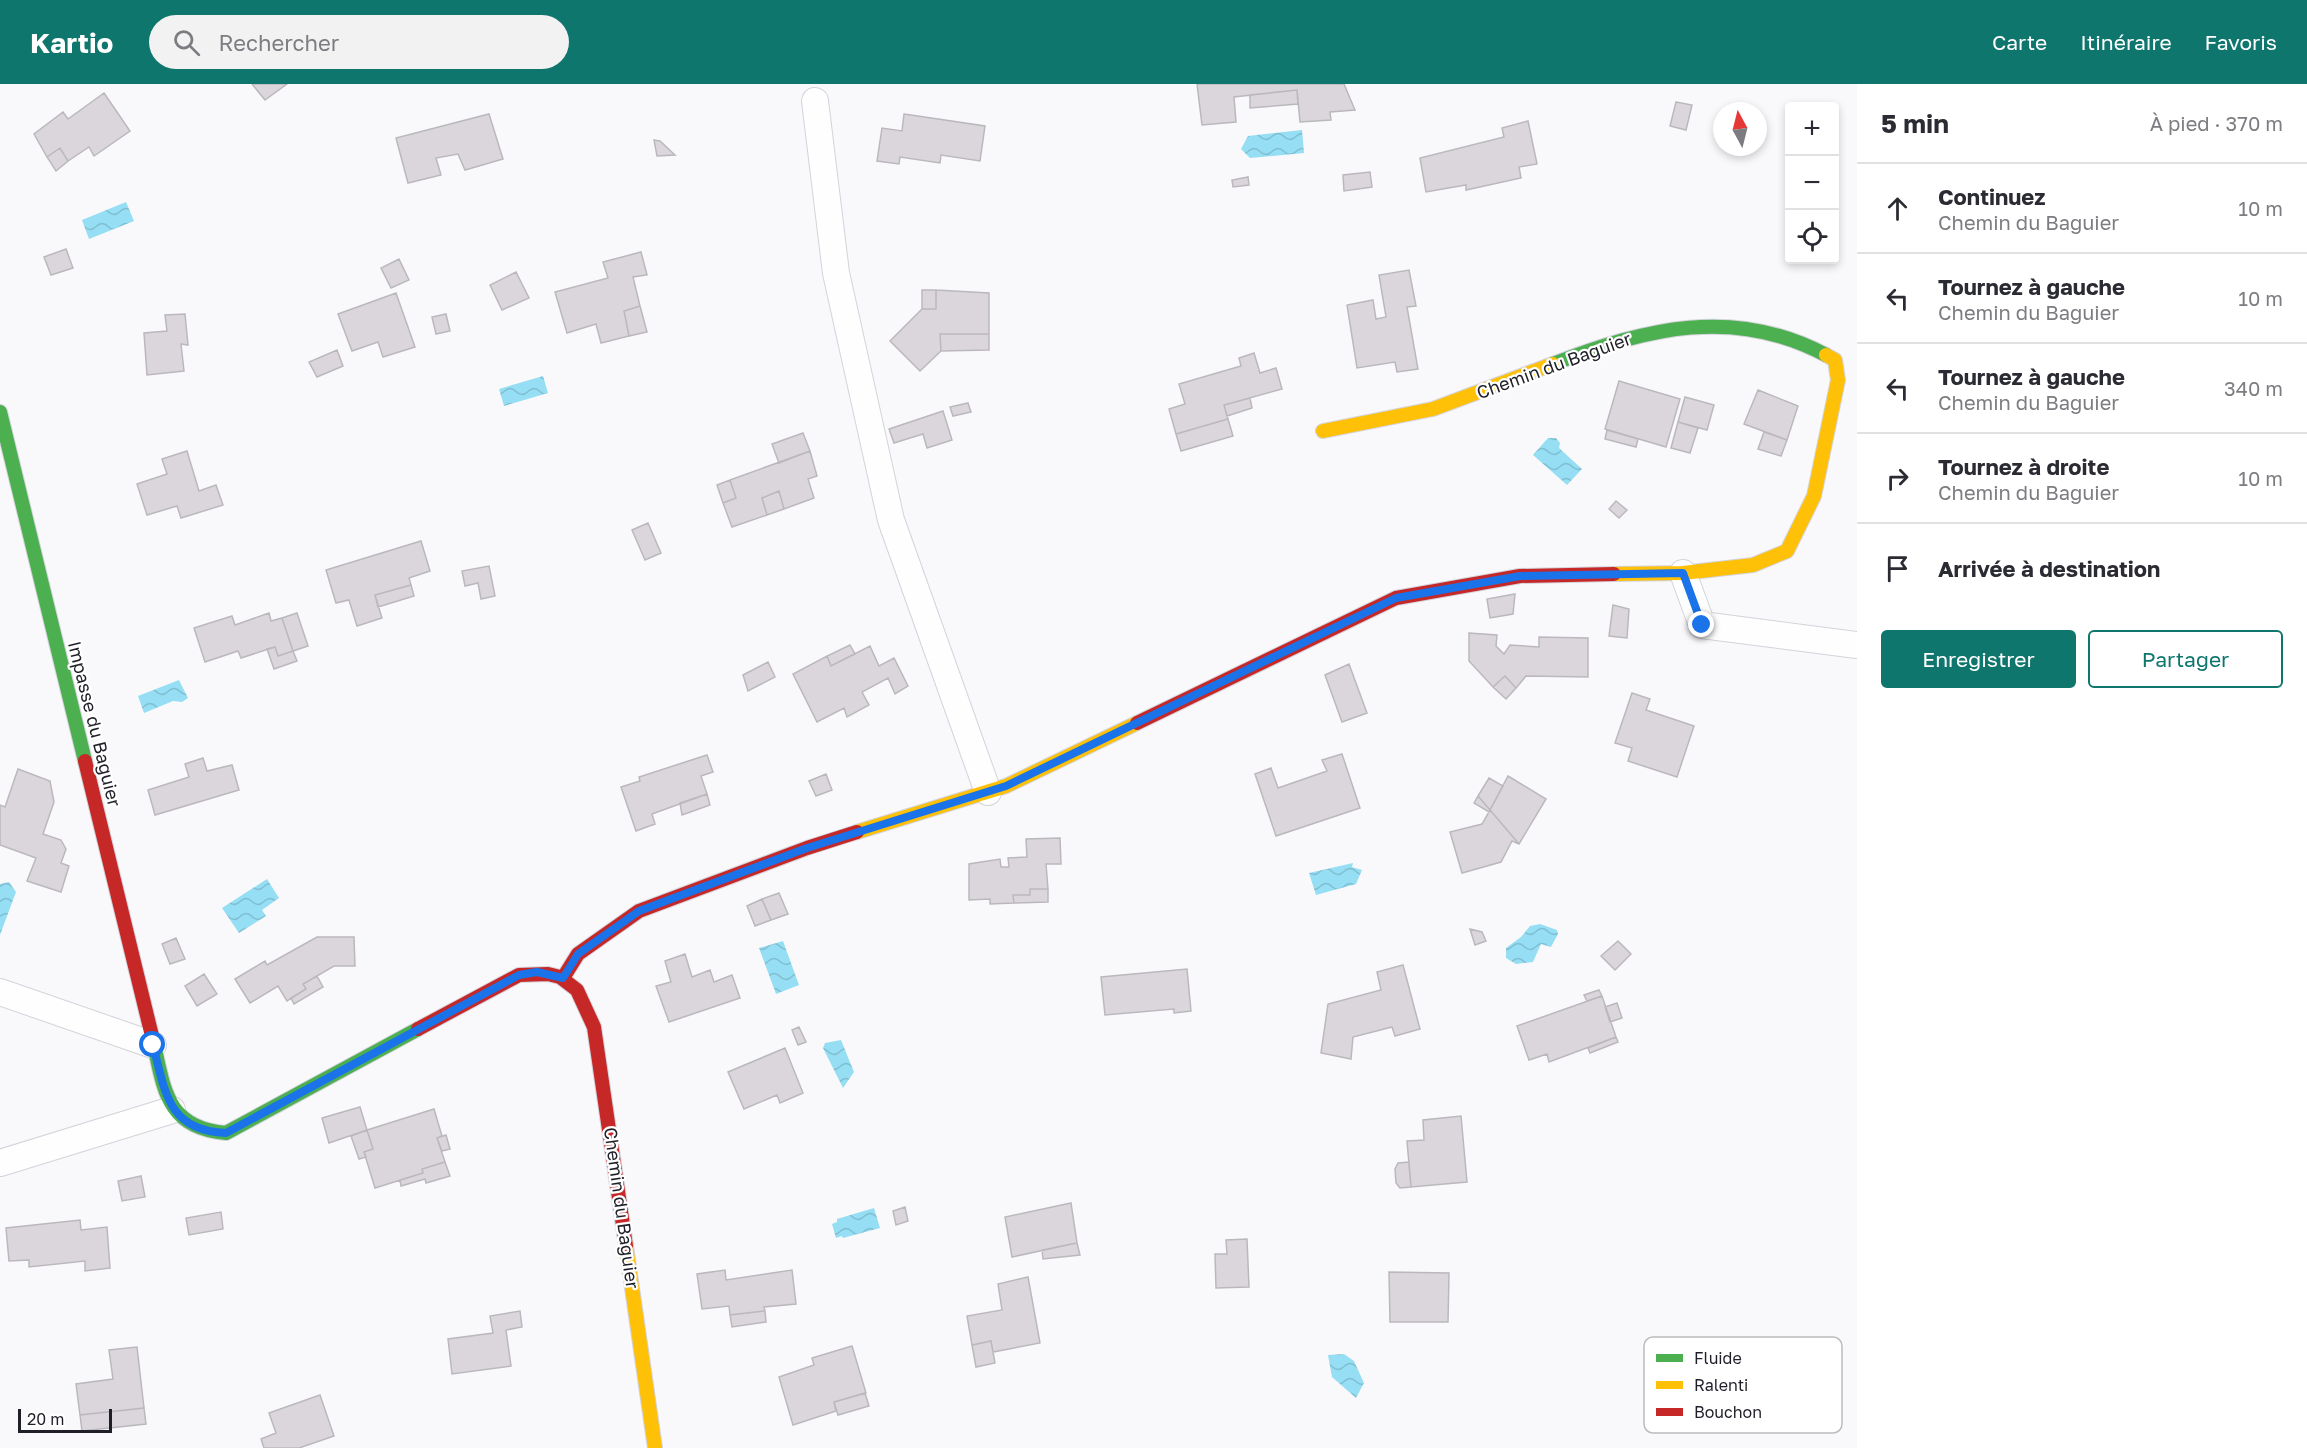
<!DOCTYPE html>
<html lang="fr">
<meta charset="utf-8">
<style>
body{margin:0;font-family:"Golos Text",sans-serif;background:#f2f2f3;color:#2b2b33}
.controls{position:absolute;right:18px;top:18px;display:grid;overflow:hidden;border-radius:6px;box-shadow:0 3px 9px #0003}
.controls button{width:54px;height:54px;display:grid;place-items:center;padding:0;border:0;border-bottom:2px solid #e1e1e2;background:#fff;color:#2b2b33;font:30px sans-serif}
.compass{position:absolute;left:1713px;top:18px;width:54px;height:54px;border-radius:50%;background:#fff;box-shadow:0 3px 9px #0003;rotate:353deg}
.scale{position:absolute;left:18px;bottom:15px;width:94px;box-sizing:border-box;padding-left:6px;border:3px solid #1f1f28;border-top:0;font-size:16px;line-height:21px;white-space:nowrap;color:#1f1f28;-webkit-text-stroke:4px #fff;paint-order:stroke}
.stop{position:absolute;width:18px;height:18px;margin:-14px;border:4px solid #1a73e8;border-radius:50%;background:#fff}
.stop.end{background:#1a73e8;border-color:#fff;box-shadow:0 2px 6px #0008}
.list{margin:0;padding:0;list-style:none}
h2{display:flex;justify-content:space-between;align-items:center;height:78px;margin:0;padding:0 24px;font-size:26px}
h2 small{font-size:20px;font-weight:400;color:#7c7c81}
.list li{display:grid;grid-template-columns:39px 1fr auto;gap:18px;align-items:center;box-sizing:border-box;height:90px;padding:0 24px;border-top:2px solid #e1e1e2}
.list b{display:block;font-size:22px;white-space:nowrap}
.list p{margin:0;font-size:20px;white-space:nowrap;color:#7c7c81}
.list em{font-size:20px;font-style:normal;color:#7c7c81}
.actions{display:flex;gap:12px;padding:18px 24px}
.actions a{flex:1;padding:14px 0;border:2px solid #0f766e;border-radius:6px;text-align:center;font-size:21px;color:#0f766e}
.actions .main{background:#0f766e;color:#fff}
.icon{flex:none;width:33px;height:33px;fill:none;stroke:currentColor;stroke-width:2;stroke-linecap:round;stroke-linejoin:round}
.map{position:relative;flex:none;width:1857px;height:1364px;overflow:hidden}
header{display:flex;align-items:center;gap:36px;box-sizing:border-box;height:84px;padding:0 30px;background:#0f766e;color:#fff}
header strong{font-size:28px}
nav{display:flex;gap:33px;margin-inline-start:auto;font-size:21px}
.search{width:420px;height:54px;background:#f2f2f3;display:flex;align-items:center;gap:15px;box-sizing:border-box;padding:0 21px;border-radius:33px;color:#7c7c81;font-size:22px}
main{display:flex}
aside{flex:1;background:#fff}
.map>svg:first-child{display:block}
.water{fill:url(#water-waves)}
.building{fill:#dad6dc;stroke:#bbb8bd;stroke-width:1.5}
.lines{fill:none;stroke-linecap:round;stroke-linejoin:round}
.street-casing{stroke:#d3d3da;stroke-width:28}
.fast-casing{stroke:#d3d3da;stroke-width:16}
.slow-casing{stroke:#d3d3da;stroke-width:16}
.jam-casing{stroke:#d3d3da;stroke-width:16}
.street{stroke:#fefeff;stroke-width:26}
.fast{stroke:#4caf50;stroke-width:14}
.slow{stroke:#ffc107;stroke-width:14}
.jam{stroke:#c62828;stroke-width:14}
.route{stroke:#1a73e8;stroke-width:8}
.labels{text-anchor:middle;stroke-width:4.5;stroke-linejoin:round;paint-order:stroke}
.street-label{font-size:18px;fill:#1f1f28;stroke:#fff}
.key{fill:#fff;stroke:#bcbcbe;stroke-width:1.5}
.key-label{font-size:16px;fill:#1f1f28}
</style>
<header>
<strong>Kartio</strong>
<div class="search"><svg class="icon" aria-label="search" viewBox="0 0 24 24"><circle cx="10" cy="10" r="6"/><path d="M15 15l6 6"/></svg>Rechercher</div>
<nav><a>Carte</a><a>Itinéraire</a><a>Favoris</a></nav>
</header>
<main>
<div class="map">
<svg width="1857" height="1364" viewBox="0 0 1857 1364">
<defs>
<pattern id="water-waves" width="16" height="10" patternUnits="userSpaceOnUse" patternTransform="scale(1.5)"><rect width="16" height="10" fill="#95def4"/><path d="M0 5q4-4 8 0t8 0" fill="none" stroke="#80bed1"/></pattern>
</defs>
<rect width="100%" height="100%" fill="#f9f9fc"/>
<path class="water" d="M1302,46L1304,69L1250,74L1241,65L1248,52Z
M126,118L134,137L89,155L82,136Z
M543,292L548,309L504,322L499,305Z
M1548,354H1556L1560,359L1559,364L1582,385L1567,401L1533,371Z
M179,596L188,614L182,618L173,617L144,629L138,612Z
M1353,779L1352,783L1362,786L1356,800L1316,811L1309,789Z
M267,795L279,814L262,826L266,832L239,849L222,824Z
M9,798L16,808L0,851V800Z
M1540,840L1557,846L1558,850L1551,863L1541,860L1533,878L1516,880L1506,874V864L1521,853L1530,842Z
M783,857L799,901L776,910L759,864Z
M841,956L854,988L843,1004L823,964L825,959Z
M874,1124L880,1144L843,1154L842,1152L836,1154L832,1140L837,1138V1135Z
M1344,1270L1354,1277L1364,1299L1356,1314L1332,1293L1328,1271Z"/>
<path class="building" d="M252,0H287L265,16Z
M1197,0H1344L1355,26L1330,28L1331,36L1300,38L1297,6L1234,13L1236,38L1202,41Z
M1297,6L1298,20L1250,24V11Z
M104,9L130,47L94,72L89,63L68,77L60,64L47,73L34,50L63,28L68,35Z
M1676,18L1692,21L1686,46L1670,42Z
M489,30L503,75L465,86L458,70L436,74L441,91L408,99L396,54Z
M904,30L985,42L980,77L941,71L940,79L900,73L899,80L877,77L882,44L902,47Z
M1528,37L1537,80L1519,83L1521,94L1466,106V101L1426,108L1420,74L1504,53L1502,44Z
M654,56L660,57L675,71L657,72Z
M60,64L68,77L56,87L47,73Z
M1370,88L1372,103L1344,107L1343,91Z
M1248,93L1249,101L1233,103L1232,96Z
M66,165L73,184L51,191L44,173Z
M641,168L647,191L633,193L640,222L624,227L629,252L601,259L596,240L567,249L555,208L608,194L603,178Z
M399,175L409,196L391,204L381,184Z
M1409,186L1416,222L1407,223L1418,285L1397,288L1395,278L1357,284L1347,221L1373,216L1376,235L1386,233L1379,191Z
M516,188L529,214L502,226L490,201Z
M922,206H936V225H922Z
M936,206L989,209V250H940L941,267L920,287L890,257L922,225H936Z
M396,209L415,263L383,273L378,258L352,267L338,230Z
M640,222L647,248L629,252L624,227Z
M185,230L188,261L181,260L184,287L147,291L144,249L167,247L165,231Z
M446,230L450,247L436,250L432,233Z
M940,250H989V266L941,267Z
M337,266L343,282L317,293L309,278Z
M1254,269L1260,289L1276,284L1282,305L1224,321L1228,335L1176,350L1169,325L1185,320L1179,300L1241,282L1239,274Z
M1619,297L1680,315L1666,363L1605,345Z
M1758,306L1798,322L1787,356L1744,340Z
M1685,313L1714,321L1707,346L1678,338Z
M1250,314L1252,324L1227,332L1224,321Z
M968,319L971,328L953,332L950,323Z
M943,327L952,356L927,364L923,350L894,359L889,345Z
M1228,335L1233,352L1181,367L1176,350Z
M1678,338L1698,344L1690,369L1671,364Z
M1607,346L1638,355L1636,363L1605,355Z
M1764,348L1787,356L1781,372L1758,365Z
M803,349L810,367L779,379L772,360Z
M187,367L199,407L216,401L223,421L181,434L177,422L147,431L137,400L167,390L162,375Z
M810,367L817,392L808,395L814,414L784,425L779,407L762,414L767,431L732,443L723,419L736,414L730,396Z
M730,396L736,414L723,419L717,401Z
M779,407L784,425L767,431L762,414Z
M1616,417L1627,426L1619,434L1609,425Z
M648,439L661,469L645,476L632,446Z
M421,457L430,487L409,494L411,501L375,511L382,534L357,542L349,516L336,519L326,486Z
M489,482L495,512L481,515L478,499L465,502L462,487Z
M411,501L414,512L378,523L375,511Z
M1515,510L1513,530L1490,534L1487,515Z
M1613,521L1629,525L1627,554L1609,552Z
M269,529L271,537L282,534L293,567L278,572L275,563L241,574L238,567L205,578L194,544L232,532L235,541Z
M297,529L308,562L293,567L282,534Z
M1469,549L1497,551L1496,562L1504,570L1510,561L1539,563V553L1588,554V593L1526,592L1516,604L1505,592L1493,603L1469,577Z
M850,561L855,570L831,582L827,572Z
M870,562L879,582L894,574L908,602L895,610L888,594L862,608L869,621L847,633L844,624L817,638L793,590L827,572L831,582Z
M275,563L278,572L293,567L297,577L274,585L267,565Z
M768,578L775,593L748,607L743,591Z
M1349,580L1367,629L1342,638L1325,591Z
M1505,592L1516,604L1506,615L1493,603Z
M1632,609L1650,615L1646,626L1694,642L1677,693L1628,677L1632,664L1615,659Z
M1342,670L1360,724L1276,752L1255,690L1271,684L1278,704L1327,687L1322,676Z
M707,671L713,688L701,692L707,710L652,730L655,740L636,747L621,703L640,697L639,693Z
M203,674L207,687L232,681L239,706L155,731L148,706L189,693L185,680Z
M18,685L50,697L54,718L43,750L61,756L66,765L61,779L69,782L61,808L27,797L36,774L0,761V721L5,723Z
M826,690L832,706L816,712L809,697Z
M1508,692L1546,715L1519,760L1490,726Z
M1489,694L1503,702L1490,726L1478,712Z
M707,710L710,721L682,731L680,719Z
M1478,712L1490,726L1489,728L1474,719Z
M1490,726L1519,760L1512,757L1501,778L1462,789L1450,748L1482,740Z
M1060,754L1061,780H1046L1048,805H1030V811H1013L1014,819L990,820V815L969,816V780L1000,775L1001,783H1009L1008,774L1027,773L1026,755Z
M1030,805H1048V818L1014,819L1013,811H1030Z
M779,809L788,830L771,836L762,815Z
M762,815L771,836L755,842L747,822Z
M1470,845L1482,848L1486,857L1475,861Z
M317,853H354L355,882H334L303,900L306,905L287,917L278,902L250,919L235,895L265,877L267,881Z
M176,854L185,875L170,880L162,860Z
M1618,857L1631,870L1615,886L1601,872Z
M685,870L692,893L710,886L714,898L732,891L740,914L669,938L656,902L671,898L665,877Z
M1403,881L1420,945L1395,952L1392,943L1353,953L1351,975L1321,969L1328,920L1381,906L1377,888Z
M1187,885L1191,927L1174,929V925L1105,931L1101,893Z
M204,890L217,910L197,922L185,902Z
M317,892L323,903L294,920L291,914L306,905L303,900Z
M1599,906L1602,912L1587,917L1584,911Z
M1602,912L1616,953L1549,978L1547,970L1529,976L1517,942Z
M1617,919L1622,934L1610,938L1605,923Z
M799,943L806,958L798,961L792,946Z
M1616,953L1618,958L1590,969L1588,964Z
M785,964L803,1009L780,1019L777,1011L744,1025L728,988Z
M360,1023L367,1046L329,1059L322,1034Z
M434,1025L442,1052L437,1054L445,1078L422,1085L423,1089L375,1104L364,1068L373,1065L367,1046Z
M1461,1032L1467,1098L1411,1103L1407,1057L1424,1056L1423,1036Z
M367,1046L373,1065L364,1068L366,1073L359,1075L351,1052Z
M446,1051L450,1065L442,1067L437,1054Z
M445,1078L450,1092L426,1099L425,1095L401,1102L400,1096L423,1089L422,1085Z
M1409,1078L1411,1103L1400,1104L1396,1099L1395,1085L1398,1079Z
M141,1092L145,1113L122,1117L118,1097Z
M1071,1119L1077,1159L1012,1173L1005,1133Z
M905,1123L908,1137L896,1141L893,1127Z
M221,1128L223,1145L189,1151L186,1134Z
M80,1136L81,1146L107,1143L110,1184L85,1187V1177L29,1183V1176L9,1177L6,1144Z
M1247,1155L1249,1203L1216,1204L1215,1170H1227L1226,1156Z
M1077,1159L1080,1171L1043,1175L1042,1166Z
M725,1186L726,1196L792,1186L796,1220L764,1223L765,1227L730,1231L729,1222L702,1225L697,1190Z
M1389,1188L1449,1189L1448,1238H1390Z
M1028,1193L1040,1259L993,1268L991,1257L972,1261L967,1232L1002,1226L998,1200Z
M520,1227L522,1243L506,1246L511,1282L452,1290L448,1255L493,1249L490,1232Z
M765,1227L766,1238L732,1243L730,1231Z
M991,1257L995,1279L976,1283L972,1261Z
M852,1262L866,1309L834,1318L836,1327L793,1341L779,1293L814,1281L812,1274Z
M137,1263L144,1324L80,1331L76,1300L113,1295L109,1266Z
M865,1309L869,1322L838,1331L834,1318Z
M320,1311L334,1352L299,1364H264L261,1355L276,1349L269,1329Z
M144,1324L146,1340L82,1347L80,1331Z"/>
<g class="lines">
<g class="street-casing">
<path id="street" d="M815,17L836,189L891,436L988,708
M1683,489L1702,541L1857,561
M0,908L153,961
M0,1079L172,1026"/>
</g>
<g class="fast-casing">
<path id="fast" d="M1553,280C1646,244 1734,222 1826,271
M0,328L85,677
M152,952C164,1002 164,1044 226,1049L418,945"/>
</g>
<g class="slow-casing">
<path id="slow" d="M1323,347L1433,325L1553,280
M1614,490L1683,489L1753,481L1787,467L1814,412L1838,296L1835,276L1826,271
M857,748L1006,702L1137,639
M626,1162L655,1364"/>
</g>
<g class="jam-casing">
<path id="jam" d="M1137,639L1396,514L1520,492L1614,490
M85,677L152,952
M563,894L578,870L639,827L807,764L857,748
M418,945L519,891L548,890L560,893L577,906L594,943L626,1162"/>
</g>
<use href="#street" class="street"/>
<use href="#fast" class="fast"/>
<use href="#slow" class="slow"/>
<use href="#jam" class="jam"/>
</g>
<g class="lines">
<path class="route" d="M153,961C165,1008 168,1047 226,1049L519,891L537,888L563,894L578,870L639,827L807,764L1006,702L1396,514L1520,492L1683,489L1702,541"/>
</g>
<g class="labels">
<g class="street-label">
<text transform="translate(1554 282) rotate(-20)" y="6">Chemin du Baguier</text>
<text transform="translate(94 640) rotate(76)" y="6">Impasse du Baguier</text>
<text transform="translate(621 1124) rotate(82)" y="6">Chemin du Baguier</text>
</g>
</g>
<rect x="1644" y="1253" width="198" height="96" rx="9" class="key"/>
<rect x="1656" y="1270" width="27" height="8" fill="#4caf50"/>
<rect x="1656" y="1297" width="27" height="8" fill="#ffc107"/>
<rect x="1656" y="1324" width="27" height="8" fill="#c62828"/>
<g class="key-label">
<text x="1694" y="1280">Fluide</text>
<text x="1694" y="1307">Ralenti</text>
<text x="1694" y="1334">Bouchon</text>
</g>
</svg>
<div class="controls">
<button>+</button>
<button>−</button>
<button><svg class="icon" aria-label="locate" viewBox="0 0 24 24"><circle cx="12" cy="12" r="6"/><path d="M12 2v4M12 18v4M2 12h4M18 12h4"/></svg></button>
</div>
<svg class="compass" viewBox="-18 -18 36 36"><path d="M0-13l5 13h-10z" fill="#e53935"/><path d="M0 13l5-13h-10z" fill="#7c7c81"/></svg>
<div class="scale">20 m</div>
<div class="stop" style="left:153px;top:961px"></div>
<div class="stop end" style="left:1702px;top:541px"></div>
</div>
<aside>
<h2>5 min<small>À pied · 370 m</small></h2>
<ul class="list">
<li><svg class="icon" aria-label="ahead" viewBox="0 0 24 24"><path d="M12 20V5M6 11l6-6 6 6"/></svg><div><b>Continuez</b><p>Chemin du Baguier</p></div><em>10 m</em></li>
<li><svg class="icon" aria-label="left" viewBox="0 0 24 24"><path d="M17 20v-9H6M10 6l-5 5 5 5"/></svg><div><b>Tournez à gauche</b><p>Chemin du Baguier</p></div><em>10 m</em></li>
<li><svg class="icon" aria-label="left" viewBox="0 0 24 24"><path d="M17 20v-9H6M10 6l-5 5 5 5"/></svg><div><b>Tournez à gauche</b><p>Chemin du Baguier</p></div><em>340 m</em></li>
<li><svg class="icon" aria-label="right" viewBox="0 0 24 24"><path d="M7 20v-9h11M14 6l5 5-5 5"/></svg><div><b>Tournez à droite</b><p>Chemin du Baguier</p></div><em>10 m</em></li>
<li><svg class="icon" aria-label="arrive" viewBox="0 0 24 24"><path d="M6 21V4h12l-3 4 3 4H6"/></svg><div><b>Arrivée à destination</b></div></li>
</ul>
<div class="actions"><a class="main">Enregistrer</a><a>Partager</a></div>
</aside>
</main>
